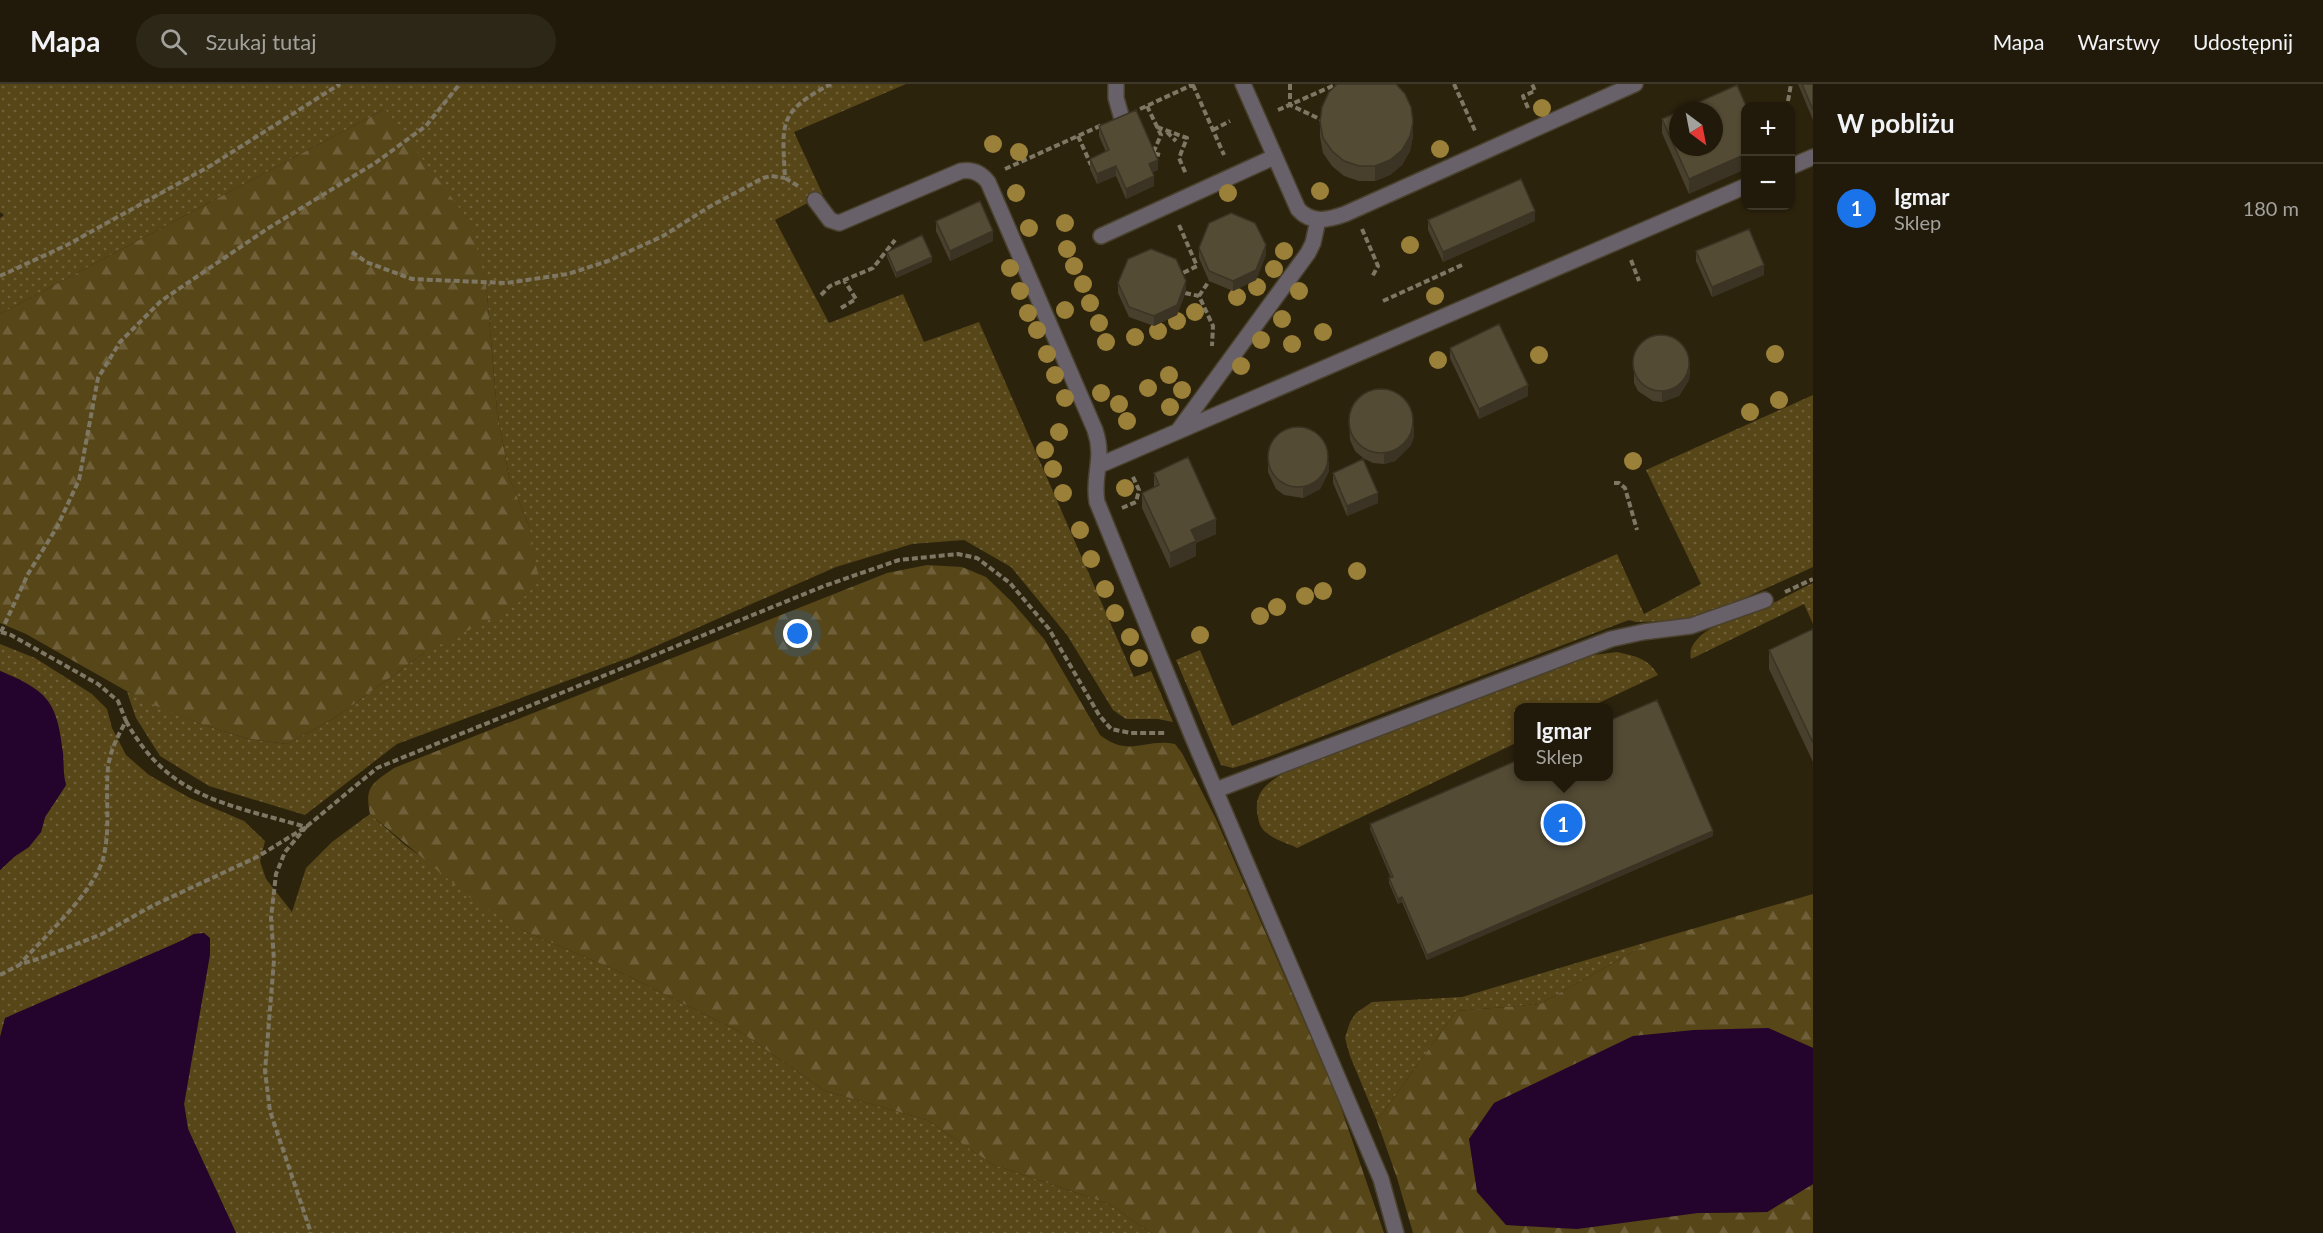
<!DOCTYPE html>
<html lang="pl">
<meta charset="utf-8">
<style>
body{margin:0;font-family:Lato,sans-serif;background:#2d2718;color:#f1f3f6}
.controls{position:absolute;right:18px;top:18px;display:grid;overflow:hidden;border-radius:12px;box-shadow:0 2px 4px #0004}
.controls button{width:54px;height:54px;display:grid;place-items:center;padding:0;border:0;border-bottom:2px solid #3e382b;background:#211a0a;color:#f1f3f6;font:30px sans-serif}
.compass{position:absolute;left:1669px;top:18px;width:54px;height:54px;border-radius:50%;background:#211a0a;box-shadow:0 2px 4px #0004;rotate:148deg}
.you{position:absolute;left:798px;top:550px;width:21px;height:21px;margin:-15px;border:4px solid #fff;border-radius:50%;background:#1a73e8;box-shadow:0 0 0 9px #1a73e833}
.badge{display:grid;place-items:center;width:39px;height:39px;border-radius:50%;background:#1a73e8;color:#fff;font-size:20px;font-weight:700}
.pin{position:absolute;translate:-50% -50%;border:3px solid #fff;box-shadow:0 2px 6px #0006}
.popup{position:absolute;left:1514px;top:619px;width:99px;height:78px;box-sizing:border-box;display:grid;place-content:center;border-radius:12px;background:#211a0a;filter:drop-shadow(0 2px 4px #0005);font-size:20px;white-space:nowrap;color:#a2a19c}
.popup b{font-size:22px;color:#f1f3f6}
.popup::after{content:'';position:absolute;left:50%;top:100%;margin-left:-12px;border:12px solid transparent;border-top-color:#211a0a}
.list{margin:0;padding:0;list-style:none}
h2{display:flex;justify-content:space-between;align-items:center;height:78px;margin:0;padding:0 24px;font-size:26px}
h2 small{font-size:20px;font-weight:400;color:#a2a19c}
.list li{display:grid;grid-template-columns:39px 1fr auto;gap:18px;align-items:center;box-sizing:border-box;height:90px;padding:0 24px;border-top:2px solid #3e382b}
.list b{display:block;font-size:22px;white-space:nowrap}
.list p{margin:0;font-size:20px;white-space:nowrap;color:#a2a19c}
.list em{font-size:20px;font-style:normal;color:#a2a19c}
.icon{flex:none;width:33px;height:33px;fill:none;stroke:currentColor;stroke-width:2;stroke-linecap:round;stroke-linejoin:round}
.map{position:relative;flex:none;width:1813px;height:1149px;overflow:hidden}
header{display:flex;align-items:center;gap:36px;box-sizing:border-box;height:84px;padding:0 30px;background:#211a0a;border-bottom:2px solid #3e382b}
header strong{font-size:28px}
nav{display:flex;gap:33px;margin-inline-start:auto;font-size:21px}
.search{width:420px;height:54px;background:#2d2718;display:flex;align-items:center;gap:15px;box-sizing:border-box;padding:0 21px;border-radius:33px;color:#a2a19c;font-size:22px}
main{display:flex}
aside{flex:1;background:#211a0a}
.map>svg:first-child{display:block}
.grass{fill:url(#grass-dots)}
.forest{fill:url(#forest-firs)}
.water{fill:#24032c}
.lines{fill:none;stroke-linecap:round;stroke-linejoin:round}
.lane-casing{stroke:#49412c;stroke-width:18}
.path{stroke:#7e7764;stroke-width:4;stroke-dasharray:6 3;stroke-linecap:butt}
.lane{stroke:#68616a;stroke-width:15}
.tree{fill:#9b8039}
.wall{fill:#48402d}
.shaded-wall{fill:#3b3424}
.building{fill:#544b34;stroke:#3b3424;stroke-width:1.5}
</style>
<header>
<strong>Mapa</strong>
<div class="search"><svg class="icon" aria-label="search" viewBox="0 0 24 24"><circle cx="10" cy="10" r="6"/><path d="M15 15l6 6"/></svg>Szukaj tutaj</div>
<nav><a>Mapa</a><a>Warstwy</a><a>Udostępnij</a></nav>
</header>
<main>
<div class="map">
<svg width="1813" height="1149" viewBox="0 0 1813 1149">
<defs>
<pattern id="grass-dots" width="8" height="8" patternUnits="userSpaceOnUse" patternTransform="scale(1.5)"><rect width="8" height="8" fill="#574618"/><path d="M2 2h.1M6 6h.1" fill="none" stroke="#6f6039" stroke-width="1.8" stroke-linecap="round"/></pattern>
<pattern id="forest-firs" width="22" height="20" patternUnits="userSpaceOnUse" patternTransform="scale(1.5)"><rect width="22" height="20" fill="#574618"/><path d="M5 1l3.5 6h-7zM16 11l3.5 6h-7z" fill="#6f6039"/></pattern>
</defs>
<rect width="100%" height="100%" fill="#2c230d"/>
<path class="grass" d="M0,0H906L794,48L823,111L775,136L829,239L903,210L924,258L979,238L1134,593L1151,587L1173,638L1158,635H1126L1113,626L1067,551L1011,483L964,456L912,460L836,483L631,573L397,660L305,731L209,702L160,672L136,634L127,608L198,639L248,655L287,660L333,635L424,569L530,444L509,393L497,326L486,198L385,25L0,230V134L4,131L0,128Z
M1813,311V483L1705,532L1669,537L1636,538L1629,536L1268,673L1233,684L1221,681L1176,576L1200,566L1232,642L1617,470L1644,530L1701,500L1646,386Z
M1813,499V540L1804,520L1691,575C1684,544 1753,528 1775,518C1788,512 1800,505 1813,499Z
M0,560L35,574L92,610L107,625L112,644L126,671L149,691L190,714L244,737L265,757L260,777L266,795L292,828L306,784L332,758L370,730L405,761L524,847L620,888L742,949L825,1007L927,1036L992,1080L1109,1120L1151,1149H236L188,1045L184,1020L210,870L194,850L0,953V786L41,748L45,733L66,701L63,690V673L21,596L0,587Z
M1617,568C1635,572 1648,574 1658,591L1590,623L1518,624V658L1297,764C1287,759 1275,756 1267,749C1261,745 1259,739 1258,733C1252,708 1269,697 1289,686L1586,572Z
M1654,856L1540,920L1456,927L1377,1037L1350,972L1345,954L1350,938L1356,929L1372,918L1462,913Z"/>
<path class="forest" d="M385,25L470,138L486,198L497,326L509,393L530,444L539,498L514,523L424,569L333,635L287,660L248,655L198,639L144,617L26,550L0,539V230Z
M927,481L962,483L986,493L1012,518L1044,555L1100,651C1129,674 1145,654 1175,660L1182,669L1216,735L1338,1015L1384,1149H1151L1109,1120L992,1080L927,1036L825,1007L742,949L620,888L524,847L474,817L370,730C364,702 373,699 394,684L887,489Z
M1813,810V964L1768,944L1698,1129L1767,1128L1813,1100V1149H1413L1397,1094L1377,1037L1456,927L1540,920L1654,856Z"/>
<path class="water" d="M0,587C48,607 57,617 63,669C64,680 63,690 66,701L45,733L41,748L29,763L14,773L0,786Z
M204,849L210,854V870L184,1020L188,1045L236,1149H0V953L5,934L183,856L194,850Z
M1768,944L1813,964V1100L1767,1128L1698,1129L1577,1145L1506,1141L1477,1108L1469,1055L1494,1019L1633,952L1694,946Z"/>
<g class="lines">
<g class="lane-casing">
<path id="lane" d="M1116,0V14L1122,35
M1243,0L1298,125C1311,140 1328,136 1345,130L1635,0
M1790,83L1813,73
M815,116L830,136L839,139L961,87C972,85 981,89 988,98L1095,346C1105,375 1092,392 1097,418L1193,654L1381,1095L1396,1149
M1101,152L1274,73
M1178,347L1308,169L1313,159L1318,136
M1100,381L1746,102
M1216,706L1611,555L1643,548L1691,542L1765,516"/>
</g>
<path class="path" d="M1290,0V21L1322,36
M1454,0L1476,49
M1193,1L1224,71
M1788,17L1791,0
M1147,22L1161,51L1153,69L1160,71
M1528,24L1523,12L1535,7L1532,0
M1140,25L1194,0
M1278,26L1337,0
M1157,43L1187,54L1179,74L1186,90
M1213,46L1230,37
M1167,48L1176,57
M1078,52L1091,81
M1005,85L1102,41
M798,102L785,94C782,38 778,28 831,0
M1179,141L1197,182L1179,191
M1362,145L1378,182L1372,193
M352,168L366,178L412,195L506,199L568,190L608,177L663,152L709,123L763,94L771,92L785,94
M1631,176L1639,197
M0,192L67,161L210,82L340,0
M1185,209L1199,212L1213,242L1212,262
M821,211L830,202L873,184L895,156
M1199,212L1209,197
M1383,217L1462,181
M841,224L856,215L844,196
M1614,399H1619L1625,404L1637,446
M1122,424L1136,418L1139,406L1132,391
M1785,508L1813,495
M1,548L28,490L57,443L79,396L98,294L120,258L161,217L267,145L375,79L426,42L458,2
M1,548L11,551L98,600L118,617L126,637C118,652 110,666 108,684C105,715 111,744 103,775C93,809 45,852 21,879
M126,637C169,715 228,720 306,743L285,768L276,790L271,834L274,876L265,987L270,1027L311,1149
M0,891L21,880L41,874L102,850L152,822L257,773L306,743L377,684L824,502L899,476L958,470L977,474L1010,499L1049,545L1099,631L1111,645L1131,649H1166"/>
<use href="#lane" class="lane"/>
</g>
<g class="tree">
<circle cx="1542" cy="24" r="9"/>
<circle cx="993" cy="60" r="9"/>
<circle cx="1440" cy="65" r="9"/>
<circle cx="1019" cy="68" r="9"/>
<circle cx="1320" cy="107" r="9"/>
<circle cx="1016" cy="109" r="9"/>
<circle cx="1228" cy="109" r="9"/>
<circle cx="1065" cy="139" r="9"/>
<circle cx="1029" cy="144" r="9"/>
<circle cx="1410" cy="161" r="9"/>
<circle cx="1067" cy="165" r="9"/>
<circle cx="1284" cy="167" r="9"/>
<circle cx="1074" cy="182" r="9"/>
<circle cx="1010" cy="184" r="9"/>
<circle cx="1274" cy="185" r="9"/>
<circle cx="1083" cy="200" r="9"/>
<circle cx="1257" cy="203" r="9"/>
<circle cx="1020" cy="207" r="9"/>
<circle cx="1299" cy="207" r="9"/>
<circle cx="1435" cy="212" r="9"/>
<circle cx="1237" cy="213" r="9"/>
<circle cx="1090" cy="219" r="9"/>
<circle cx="1065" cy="226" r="9"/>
<circle cx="1195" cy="228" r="9"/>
<circle cx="1028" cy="229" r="9"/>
<circle cx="1282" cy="235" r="9"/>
<circle cx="1177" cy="237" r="9"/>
<circle cx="1099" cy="239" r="9"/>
<circle cx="1037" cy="246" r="9"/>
<circle cx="1158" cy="247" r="9"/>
<circle cx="1323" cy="248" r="9"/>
<circle cx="1135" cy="253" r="9"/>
<circle cx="1261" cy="256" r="9"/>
<circle cx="1106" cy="258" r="9"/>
<circle cx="1292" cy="260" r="9"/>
<circle cx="1047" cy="270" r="9"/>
<circle cx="1775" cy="270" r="9"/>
<circle cx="1539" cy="271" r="9"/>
<circle cx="1438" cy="276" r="9"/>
<circle cx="1241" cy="282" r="9"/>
<circle cx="1055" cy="291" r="9"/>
<circle cx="1169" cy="291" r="9"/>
<circle cx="1148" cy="304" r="9"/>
<circle cx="1182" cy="306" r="9"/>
<circle cx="1101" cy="309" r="9"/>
<circle cx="1065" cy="314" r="9"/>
<circle cx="1779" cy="316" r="9"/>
<circle cx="1119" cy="320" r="9"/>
<circle cx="1170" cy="323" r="9"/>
<circle cx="1750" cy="328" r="9"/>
<circle cx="1127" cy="337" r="9"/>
<circle cx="1059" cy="348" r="9"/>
<circle cx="1045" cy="366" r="9"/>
<circle cx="1633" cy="377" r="9"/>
<circle cx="1053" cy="385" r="9"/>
<circle cx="1125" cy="404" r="9"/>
<circle cx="1063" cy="409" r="9"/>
<circle cx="1080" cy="446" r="9"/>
<circle cx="1091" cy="475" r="9"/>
<circle cx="1357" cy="487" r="9"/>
<circle cx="1105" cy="505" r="9"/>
<circle cx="1323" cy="507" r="9"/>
<circle cx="1305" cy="512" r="9"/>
<circle cx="1277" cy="523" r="9"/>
<circle cx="1115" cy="529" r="9"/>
<circle cx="1260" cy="532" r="9"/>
<circle cx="1200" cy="551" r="9"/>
<circle cx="1130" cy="553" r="9"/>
<circle cx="1139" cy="574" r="9"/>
</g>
<path class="wall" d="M1798,0H1813V36Z
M1746,22L1689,110L1662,49V35Z
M1320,38L1413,52L1410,67L1402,81L1390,91L1375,97H1359L1344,92L1332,82L1323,69L1320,53Z
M1099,42L1158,86L1153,88L1154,102L1126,115L1116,92L1097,100L1090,85V75L1106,68L1099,52Z
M1428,136L1535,137L1443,178L1428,146Z
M936,137L993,157L950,177L936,147Z
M1199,164L1266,171L1256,196L1233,207L1209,197L1199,174Z
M1696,167L1764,191L1712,213L1696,177Z
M887,168L932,178L896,194L887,173Z
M1118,199L1186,207L1177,231L1154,242L1129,233L1118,209Z
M1450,264L1528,312L1479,335L1450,274Z
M1634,271L1690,286L1689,296L1679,312L1662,318L1653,317L1638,307L1634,299Z
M1349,336L1414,352L1411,361L1395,377L1384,380L1373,379L1363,374L1355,367L1350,356Z
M1268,367L1329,387L1320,405L1303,414L1284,411L1276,405L1268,388Z
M1154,389L1216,450L1196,459V472L1170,484L1142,424V409L1154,403Z
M1333,389L1378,419L1347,432L1333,399Z
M1813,545V678L1769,585V566Z
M1370,740L1713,752L1427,876L1402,818L1398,820L1389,799V794H1391L1370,745Z"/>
<path class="shaded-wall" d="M1413,38V52L1410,67L1402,81L1390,91L1375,97V82Z
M1746,70V85L1689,110V95Z
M1158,76V86L1149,90V80Z
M1116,82V92L1097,100V90Z
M1154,92V102L1126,115V105Z
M1535,127V137L1443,178V168Z
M993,147V157L950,177V167Z
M1266,161V171L1256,196L1233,207V197Z
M932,173V178L896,194V189Z
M1764,181V191L1712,213V203Z
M1186,197V207L1177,231L1154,242V232Z
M1690,276L1689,296L1679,312L1662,318V308Z
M1528,301V312L1479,335V325Z
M1414,341V352L1411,361L1395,377L1384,380V370Z
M1329,377V387L1320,405L1303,414V404Z
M1378,409V419L1347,432V422Z
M1216,435V450L1196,459V472L1170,484V469L1191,446Z
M1713,747V752L1427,876V871Z
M1402,813V818L1398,820V815Z"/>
<path class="building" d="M1337,0H1396L1405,10L1411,23L1413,38L1410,52L1402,66L1390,76L1375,82H1359L1344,77L1332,67L1323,54L1320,38L1322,23L1329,8Z
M1802,0H1813V26Z
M1737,1L1746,22V70L1689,95L1662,35L1678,28V63H1714V27H1679Z
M1136,26L1158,76L1149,80L1154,92L1126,105L1116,82L1097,90L1090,75L1109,66L1099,42Z
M1521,95L1535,127L1443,168L1428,136Z
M980,117L993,147L950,167L936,137Z
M1231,129L1255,139L1266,161L1256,186L1233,197L1209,187L1199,164L1209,139Z
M1749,145L1764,181L1712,203L1696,167Z
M922,151L932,173L896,189L887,168Z
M1151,165L1176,175L1186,197L1177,221L1154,232L1129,223L1118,199L1128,175Z
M1499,240L1528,301L1479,325L1450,264Z
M1633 279a28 28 0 1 1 56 0a28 28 0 1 1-56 0Z
M1349 337a32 32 0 1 1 64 0a32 32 0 1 1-64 0Z
M1268 373a30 30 0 1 1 60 0a30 30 0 1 1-60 0Z
M1188,373L1216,435L1191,446L1196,457L1170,469L1142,409L1159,401L1154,389Z
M1363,375L1378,409L1347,422L1333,389Z
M1813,545V659L1769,566Z
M1657,616L1713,747L1427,871L1402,813L1398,815L1389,794L1393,793L1370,740L1518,676V693H1608V637Z"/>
</svg>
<div class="controls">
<button>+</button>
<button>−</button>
</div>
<svg class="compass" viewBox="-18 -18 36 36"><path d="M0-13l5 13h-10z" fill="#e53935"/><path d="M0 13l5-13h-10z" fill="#a2a19c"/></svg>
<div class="you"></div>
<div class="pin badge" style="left:1563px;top:739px">1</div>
<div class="popup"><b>Igmar</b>Sklep</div>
</div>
<aside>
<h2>W pobliżu<small></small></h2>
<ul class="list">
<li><span class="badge">1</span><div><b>Igmar</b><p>Sklep</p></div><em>180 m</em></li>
</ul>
</aside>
</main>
